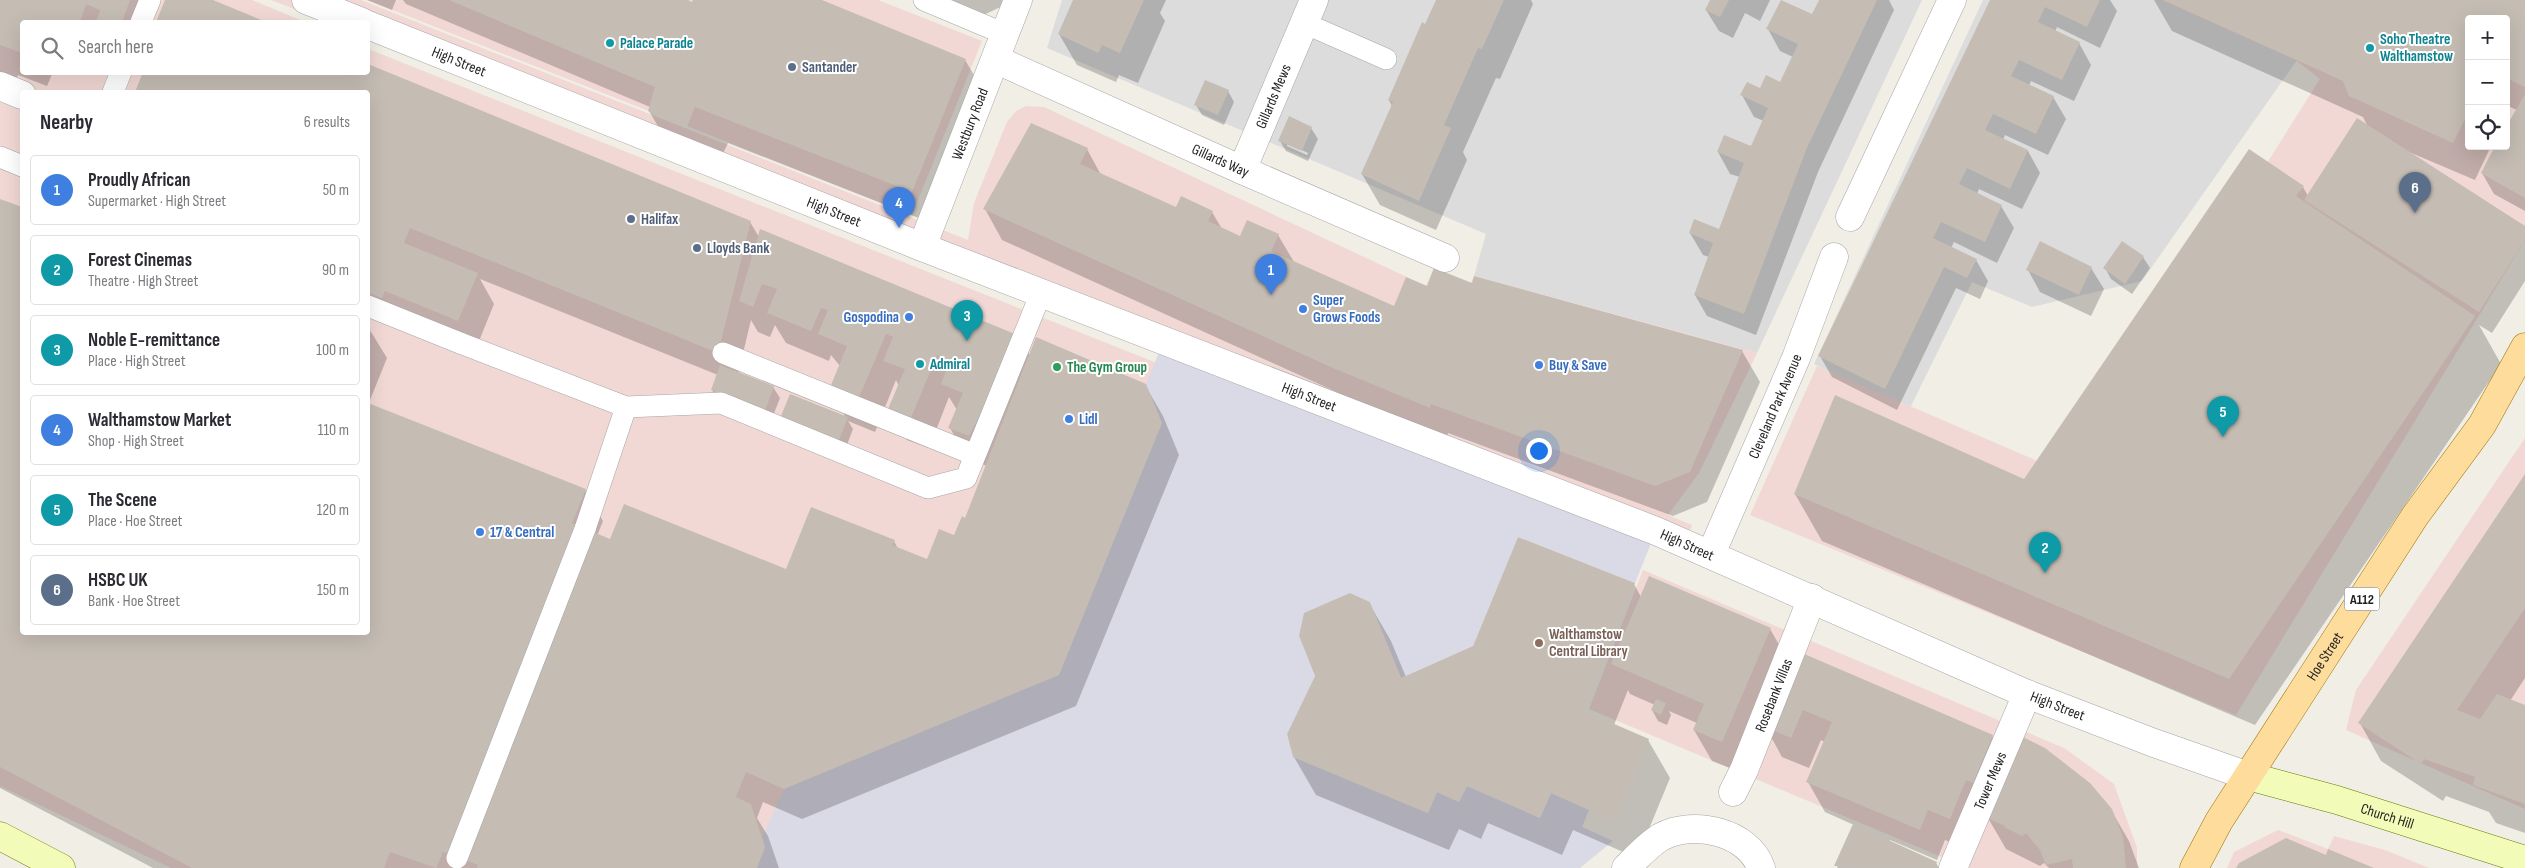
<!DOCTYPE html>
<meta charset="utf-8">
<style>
body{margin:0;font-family:"Sofia Sans Condensed",sans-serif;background:#f2f2f3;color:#2b2b33}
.controls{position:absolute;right:15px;top:15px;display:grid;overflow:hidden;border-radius:5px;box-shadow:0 5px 20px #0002}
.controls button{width:45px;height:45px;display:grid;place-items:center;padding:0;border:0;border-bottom:1px solid #e1e1e2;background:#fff;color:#2b2b33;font:25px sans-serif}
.you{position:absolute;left:1538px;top:450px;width:18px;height:18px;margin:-12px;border:4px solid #fff;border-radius:50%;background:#1a73e8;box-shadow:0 0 0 8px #1a73e833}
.badge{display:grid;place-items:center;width:32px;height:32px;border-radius:50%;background:#cf1000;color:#fff;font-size:16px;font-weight:700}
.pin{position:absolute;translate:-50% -41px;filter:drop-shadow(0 1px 2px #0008)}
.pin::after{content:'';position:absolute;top:26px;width:18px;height:15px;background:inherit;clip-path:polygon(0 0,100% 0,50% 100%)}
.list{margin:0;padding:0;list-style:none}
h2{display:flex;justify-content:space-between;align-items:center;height:65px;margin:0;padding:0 20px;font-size:21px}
h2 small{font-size:16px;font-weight:400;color:#7c7c81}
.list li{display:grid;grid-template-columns:32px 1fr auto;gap:15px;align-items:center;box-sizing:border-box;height:70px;margin:0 10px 10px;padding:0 10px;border:1px solid #e1e1e2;border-radius:5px}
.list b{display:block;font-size:19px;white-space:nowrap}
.list p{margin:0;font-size:16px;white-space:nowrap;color:#7c7c81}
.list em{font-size:16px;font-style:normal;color:#7c7c81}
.icon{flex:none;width:28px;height:28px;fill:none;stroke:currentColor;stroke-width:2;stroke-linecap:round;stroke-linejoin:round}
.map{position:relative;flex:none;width:2525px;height:868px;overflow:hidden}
.search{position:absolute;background:#fff;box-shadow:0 5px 20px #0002;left:20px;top:20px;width:350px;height:55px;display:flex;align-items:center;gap:12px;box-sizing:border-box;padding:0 18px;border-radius:5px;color:#7c7c81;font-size:19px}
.panel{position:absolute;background:#fff;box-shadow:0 5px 20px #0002;left:20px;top:90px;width:350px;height:545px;border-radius:5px}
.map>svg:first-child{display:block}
.residential{fill:#dddcdc}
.commercial{fill:#f1d8d4;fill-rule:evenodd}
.plaza{fill:#dad9e6}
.shadow{fill:#0003;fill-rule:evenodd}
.building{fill:#c5bdb4}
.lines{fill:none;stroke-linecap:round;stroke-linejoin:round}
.lane-casing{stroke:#a6a6a6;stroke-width:22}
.street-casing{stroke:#a6a6a6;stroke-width:29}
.secondary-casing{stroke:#657b02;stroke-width:29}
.primary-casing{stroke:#9b7300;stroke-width:29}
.lane{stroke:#fff;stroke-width:21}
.street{stroke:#fff;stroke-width:28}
.secondary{stroke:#f3fbb8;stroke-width:28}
.primary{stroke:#fedc9c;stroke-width:28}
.lane-bridge-casing{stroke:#a6a6a6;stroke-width:22;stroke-linecap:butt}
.lane-bridge{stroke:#fff;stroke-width:21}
.culture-dot{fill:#0f9aa8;stroke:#fff;stroke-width:2}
.service-dot{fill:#5c6f8a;stroke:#fff;stroke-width:2}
.shop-dot{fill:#3f7fe0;stroke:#fff;stroke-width:2}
.leisure-dot{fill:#2e9e5b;stroke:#fff;stroke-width:2}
.education-dot{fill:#8d6e63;stroke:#fff;stroke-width:2}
.labels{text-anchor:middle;stroke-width:4;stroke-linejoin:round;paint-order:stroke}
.shield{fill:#fff;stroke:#626262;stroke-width:1}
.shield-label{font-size:14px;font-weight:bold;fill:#1f1f1f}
.culture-label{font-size:15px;font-weight:bold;fill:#0d838f;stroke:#fff;text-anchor:start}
.street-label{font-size:15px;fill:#1f1f1f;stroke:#fff}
.service-label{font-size:15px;font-weight:bold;fill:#4e5e75;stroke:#fff;text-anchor:start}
.shop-label{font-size:15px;font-weight:bold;fill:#366cbe;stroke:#fff;text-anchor:start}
.leisure-label{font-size:15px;font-weight:bold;fill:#27864d;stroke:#fff;text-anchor:start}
.education-label{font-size:15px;font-weight:bold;fill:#785e54;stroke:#fff;text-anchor:start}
</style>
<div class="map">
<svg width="2525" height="868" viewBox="0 0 2525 868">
<rect width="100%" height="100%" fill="#f0eee5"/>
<path class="residential" d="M1062,0H1922L1757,353L1474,276L1486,234L1047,48Z
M1983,0H2163L2297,60L2142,281L2032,307L1972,282L1909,410L1814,364Z"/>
<path class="commercial" d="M0,0H252L305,22H22V72H368V49L1197,379L1061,680L758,868H171L0,786ZM22,92H368V632H22Z
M271,0H361L968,240L974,203L1007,122L1016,111L1026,106L1044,107L1426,286L1434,268L1471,283L1474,276L1757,353L1699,473L1668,515L1692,525L1682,550Z
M367,0H878L982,41L912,215Z
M2161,0H2525V240L2236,715L1750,515L1817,366L2070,475L2320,79L2297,61ZM2469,19H2506V146H2469Z
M2525,438V809L2346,730L2356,690Z
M1643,570L2064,748L2114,784L2137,848V868H1954L1956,863L1589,709Z
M2278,830L2328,849L2334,836L2385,850L2429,868H2227L2234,852Z"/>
<path class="plaza" d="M1164,340L1656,531L1635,583L1518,537L1473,646L1401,678L1370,602L1350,593L1299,636L1315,676L1287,734L1293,757L1428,813L1437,792L1459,802L1467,786L1540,818L1551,793L1589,810L1582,827L1613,841L1580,868H757L765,847L762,838L784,789L1146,384Z"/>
<path class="shadow" d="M0,0H158L151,22H22V72H53L47,86L18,75L11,96L0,92Z
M167,0H209L263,22H158Z
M367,0H396L392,10Z
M403,0H685L693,4L695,0H816L965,60L983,90L929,222L728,143L714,172L676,157L649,111L650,107L406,4Z
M915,0H1015L969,22Z
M1074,0H1166L1160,13L1165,21L1138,83L1119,75L1116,82L1077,65L1059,34Z
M1438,0H1531L1533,4L1500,79L1496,78L1463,152L1467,160L1436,230L1380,205L1362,174L1392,106L1389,100Z
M1711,0H1770L1760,21L1745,13L1733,38L1719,31L1706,10Z
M1820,0H1889L1894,10L1818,172L1756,335L1707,316L1695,295L1709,257L1703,255L1690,233L1720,231L1740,177L1730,174L1718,152L1752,148L1764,121L1754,117L1742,95L1781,84L1793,57L1780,51L1768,29L1813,16Z
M1991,0H2110L2117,11L2100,48L2057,27L2055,32L2079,43L2091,65L2074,101L2031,81L2029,86L2053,97L2066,119L2048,155L2005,135L2003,140L2028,151L2040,173L2022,209L1979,189L1977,194L2001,206L2014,228L1997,263L1954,242L1951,248L1976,260L1988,281L1980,299L1956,288L1897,410L1832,377L1820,356Z
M2154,0H2525V211L2494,194L2482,173L2506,146L2517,110L2510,107L2506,116V19H2469V146H2491L2475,180L2402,149L2525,227V281L2492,333L2479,325L2501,364L2255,725L1822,541L1795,494L2025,480L2303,187L2308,196L2368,127L2363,117L2172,31Z
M368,66L750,222L759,237L1019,337L1030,356L1145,385L1163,416L1179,455L1076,706L802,819L763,802L757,818L768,836L779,868H153L0,788V200L22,209V632H368V327L387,358L368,405L585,490L603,521L597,536L610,541L787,571L894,541L898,549L928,561L955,537L965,520L987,466L967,458L950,428L957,410L949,397L929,448L907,440L890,409L899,386L896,380L875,432L848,421L853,429L845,450L788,427L782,416L846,418L830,390L840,366L831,355L829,361L786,343L775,325L770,337L758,332L751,320L738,374L773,387L780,398L771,421L718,400L712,390L718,375L480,279L494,304L475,351L368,316V92H136L144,72H368Z
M1228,91L1234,102L1224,125L1202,115L1196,105Z
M1311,128L1318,139L1308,161L1286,151L1280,141ZM1287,143L1308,153L1307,155L1287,146Z
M1087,149L1101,175L1176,209L1212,212L1222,229L1240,238L1278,235L1294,262L1395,308L1472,285L1742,351L1760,382L1707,502L1673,516L1448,433L1447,438L1352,399L1002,240L985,209Z
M2143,257L2150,268L2132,294L2111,279L2105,268Z
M2091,268L2104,289L2091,316L2040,292L2028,270Z
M2525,476V678L2510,701L2525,706V833L2496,823L2489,812L2446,796L2443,801L2381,761L2360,723Z
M1634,584L1641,597L1770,629L1788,660L1740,772L1712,761L1694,730L1697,723L1669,711L1671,715L1667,725L1658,721L1652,710L1655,705L1630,694L1628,690L1614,725L1648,740L1670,778L1637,858L1573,830L1562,855L1488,823L1481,839L1459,829L1449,850L1316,795L1294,757L1369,603L1391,641L1406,677Z
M1796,652L1992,736L2011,768L2111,810L2129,841L2139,868H2049L2044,863L2040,866L2006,849L1988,818L1967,849L1945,840L1937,860L1890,840L1889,842L1936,863L1939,868H1837L1854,825L1825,812L1808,782L1825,742L1821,740L1809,768L1782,757L1765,726Z"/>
<path class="building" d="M0,0H130L122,22H96L100,10L86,4L80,22H22V53L0,45Z
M165,0H213L266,22H156Z
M449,0H688L692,2L693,0H822L966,59L912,192L695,107L687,127L648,111L655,87Z
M1073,0H1144L1120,53L1102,45L1098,53L1058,34Z
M1436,0H1504L1482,49L1478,48L1444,125L1451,128L1419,201L1361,174L1393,102L1388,100L1422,22L1425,24Z
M1710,0H1729L1720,17L1705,10Z
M1781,0L1812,14L1819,0H1877L1806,150L1744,314L1694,295L1713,243L1689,233L1694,219L1719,229L1744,163L1717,152L1724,135L1751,146L1768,108L1740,95L1747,82L1760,88L1766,75L1780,82L1798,44L1766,29Z
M1990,0H2100L2087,27L2045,7L2038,22L2080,42L2062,80L2019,60L2011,76L2054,96L2036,134L1993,114L1985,130L2028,150L2010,189L1967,168L1959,184L2002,205L1985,242L1941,222L1933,238L1977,259L1967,278L1944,267L1885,389L1818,356Z
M2163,0H2525V87L2506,78V19H2469V111L2453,143L2349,96L2343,81Z
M368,64L751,221L718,353L410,228L404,243L478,273L458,321L385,291L382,298L368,293V92H135L143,72H368Z
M1205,80L1229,90L1218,115L1194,105Z
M2525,94V198L2481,173L2495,146H2506V127Z
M1289,116L1312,127L1302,151L1278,141Z
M2357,118L2525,226V240L2479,312L2304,200Z
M1031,123L1088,148L1080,164L1176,207L1181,196L1213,211L1208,221L1240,236L1247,220L1279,234L1271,251L1394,306L1406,277L1427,286L1434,268L1472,283L1474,276L1743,350L1690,472L1655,486L1431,404L1430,408L1333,368L983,209Z
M2249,149L2304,186L2296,196L2475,316L2229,679L1794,494L1835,395L2024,479Z
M0,199L22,207V632H368V403L586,489L572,523L610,539L624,504L786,569L811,507L895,540L892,545L927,559L939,529L954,535L962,516L965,518L1036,337L1146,384L1162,423L1059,675L784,789L746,772L736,797L751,804L765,847L757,868H477L478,865L443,852L436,868L390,852L384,868H192L0,767Z
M760,229L1020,336L969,436L948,428L963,393L941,384L950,361L937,355L911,418L888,409L905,369L883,361L893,337L886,334L857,402L829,390L847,346L818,334L828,310L821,308L811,331L767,313L777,289L762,284L753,307L739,301Z
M2040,241L2092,267L2079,295L2026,270Z
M2122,241L2144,256L2125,284L2103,268Z
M720,365L774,386L765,411L711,390Z
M790,394L848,417L839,440L781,416Z
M2525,474V608L2457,710L2480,719L2497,694L2525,705V804L2473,785L2475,777L2424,759L2421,764L2358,723Z
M1518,537L1635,583L1584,711L1649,739L1615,821L1551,793L1540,818L1467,786L1459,802L1437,792L1428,813L1293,757L1287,734L1315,676L1299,636L1304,613L1350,593L1370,602L1401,678L1473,646Z
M1649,576L1771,628L1722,742L1693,730L1704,704L1611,664Z
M1795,650L1993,735L1973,783L1966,780L1950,819L1928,810L1920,830L1806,782L1832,722L1803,710L1791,738L1763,726Z
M1656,699L1666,703L1661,715L1651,710Z
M2023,737L2045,748L2090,783L2112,809L2123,837L2126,868H2073L2072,859L2046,865L2040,850L2026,833L2022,836L2004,827L2005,826L1987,818Z
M1853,824L1937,862L1934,868L1834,866Z
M2286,838L2326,855L2328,849L2374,868H2236L2239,863Z"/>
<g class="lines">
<g class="lane-casing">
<path id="lane" d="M924,0L1007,35
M141,22L150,0
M1304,23L1386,59
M113,92L121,72
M0,157L22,166
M460,343L626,407L585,529
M723,353L975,455
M626,407L721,403L928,488L966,478L1041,293"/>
</g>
<g class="street-casing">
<g id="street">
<path d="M306,0L362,22"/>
<path id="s1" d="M368,25L922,247L1656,531L2027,694L2154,743L2248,776"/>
<path id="s2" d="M997,60L1242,170L1445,258"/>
<path d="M0,86L22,95"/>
<path id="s3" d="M1242,170L1314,0"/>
<path d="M1850,217L1952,0"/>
<path id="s4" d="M922,247L1018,0"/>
<path id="s5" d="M1711,554L1796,358L1834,257"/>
<path id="s6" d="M1733,792L1744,770L1812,598"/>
<path d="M1626,868C1637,857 1648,845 1661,837C1693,819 1749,832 1761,868"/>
<path id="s7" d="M1953,868L2027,694"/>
</g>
</g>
<g class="secondary-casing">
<g id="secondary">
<path id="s8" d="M2248,776L2337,800L2525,860"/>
<path d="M0,836L61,868"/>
</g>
</g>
<g class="primary-casing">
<g id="primary">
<path id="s9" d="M2194,868L2219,821L2415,516L2482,425L2525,347"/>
</g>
</g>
<use href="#lane" class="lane"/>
<use href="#street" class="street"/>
<use href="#secondary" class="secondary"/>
<use href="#primary" class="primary"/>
<g class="lane-bridge-casing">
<path id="lane-bridge" d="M368,306L460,343
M457,858L585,529"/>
</g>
<use href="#lane-bridge" class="lane-bridge"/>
</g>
<g class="culture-dot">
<circle cx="610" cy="43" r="5"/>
<circle cx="2370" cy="48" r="5"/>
<circle cx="920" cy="364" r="5"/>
</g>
<g class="service-dot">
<circle cx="792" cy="67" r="5"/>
<circle cx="631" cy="219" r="5"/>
<circle cx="697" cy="248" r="5"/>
</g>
<g class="shop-dot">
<circle cx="1303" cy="309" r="5"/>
<circle cx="909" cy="317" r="5"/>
<circle cx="1539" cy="365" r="5"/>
<circle cx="1069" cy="419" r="5"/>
<circle cx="480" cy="532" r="5"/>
</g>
<circle class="leisure-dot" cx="1057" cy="367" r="5"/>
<circle class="education-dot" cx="1539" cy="643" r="5"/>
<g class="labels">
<rect class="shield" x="2344.5" y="587.5" width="35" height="23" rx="4"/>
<g class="shield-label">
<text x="2362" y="604">A112</text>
</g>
<g class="culture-label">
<text x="2380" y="44">Soho Theatre<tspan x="2380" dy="17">Walthamstow</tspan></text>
<text x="620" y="48">Palace Parade</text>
<text x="930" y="369">Admiral</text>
</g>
<g class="street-label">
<text dy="5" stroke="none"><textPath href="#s1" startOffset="98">High Street</textPath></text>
<text dy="5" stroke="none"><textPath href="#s3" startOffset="80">Gillards Mews</textPath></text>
<text dy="5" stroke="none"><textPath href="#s4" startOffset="132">Westbury Road</textPath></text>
<text dy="5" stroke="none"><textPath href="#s2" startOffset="245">Gillards Way</textPath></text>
<text dy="5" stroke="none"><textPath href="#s1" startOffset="502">High Street</textPath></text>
<text dy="5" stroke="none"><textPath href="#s1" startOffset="1012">High Street</textPath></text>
<text dy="5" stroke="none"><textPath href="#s5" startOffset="161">Cleveland Park Avenue</textPath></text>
<text dy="5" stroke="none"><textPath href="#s1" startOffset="1418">High Street</textPath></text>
<text dy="5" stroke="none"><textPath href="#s9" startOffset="249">Hoe Street</textPath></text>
<text dy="5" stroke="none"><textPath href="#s6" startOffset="105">Rosebank Villas</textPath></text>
<text dy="5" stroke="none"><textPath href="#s1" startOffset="1822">High Street</textPath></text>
<text dy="5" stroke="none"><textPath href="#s7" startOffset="95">Tower Mews</textPath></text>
<text dy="5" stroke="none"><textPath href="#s8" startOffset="145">Church Hill</textPath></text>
</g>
<g class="service-label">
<text x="802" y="72">Santander</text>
<text x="641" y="224">Halifax</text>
<text x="707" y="253">Lloyds Bank</text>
</g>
<g class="shop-label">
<text x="1313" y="305">Super<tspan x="1313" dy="17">Grows Foods</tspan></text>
<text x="899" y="322" text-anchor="end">Gospodina</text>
<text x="1549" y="370">Buy &amp; Save</text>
<text x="1079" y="424">Lidl</text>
<text x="490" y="537">17 &amp; Central</text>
</g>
<g class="leisure-label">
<text x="1067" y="372">The Gym Group</text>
</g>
<g class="education-label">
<text x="1549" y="639">Walthamstow<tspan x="1549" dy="17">Central Library</tspan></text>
</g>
</g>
</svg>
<div class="controls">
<button>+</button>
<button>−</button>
<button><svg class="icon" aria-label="locate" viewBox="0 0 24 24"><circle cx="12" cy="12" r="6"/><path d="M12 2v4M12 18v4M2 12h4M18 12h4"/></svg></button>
</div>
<div class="you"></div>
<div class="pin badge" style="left:1271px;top:295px;background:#3f7fe0">1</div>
<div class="pin badge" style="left:2045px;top:573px;background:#0f9aa8">2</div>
<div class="pin badge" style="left:967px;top:341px;background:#0f9aa8">3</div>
<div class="pin badge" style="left:899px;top:228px;background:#3f7fe0">4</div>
<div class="pin badge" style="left:2223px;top:437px;background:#0f9aa8">5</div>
<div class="pin badge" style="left:2415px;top:213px;background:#5c6f8a">6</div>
<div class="search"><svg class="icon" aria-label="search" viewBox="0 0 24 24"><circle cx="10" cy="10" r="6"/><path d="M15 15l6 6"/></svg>Search here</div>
<section class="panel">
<h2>Nearby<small>6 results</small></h2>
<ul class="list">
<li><span class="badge" style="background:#3f7fe0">1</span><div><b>Proudly African</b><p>Supermarket · High Street</p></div><em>50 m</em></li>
<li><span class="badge" style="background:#0f9aa8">2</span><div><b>Forest Cinemas</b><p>Theatre · High Street</p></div><em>90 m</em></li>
<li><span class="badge" style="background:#0f9aa8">3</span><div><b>Noble E-remittance</b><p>Place · High Street</p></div><em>100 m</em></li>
<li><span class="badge" style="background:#3f7fe0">4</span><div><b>Walthamstow Market</b><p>Shop · High Street</p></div><em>110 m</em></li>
<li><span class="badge" style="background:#0f9aa8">5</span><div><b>The Scene</b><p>Place · Hoe Street</p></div><em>120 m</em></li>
<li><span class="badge" style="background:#5c6f8a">6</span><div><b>HSBC UK</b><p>Bank · Hoe Street</p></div><em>150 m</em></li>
</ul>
</section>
</div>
